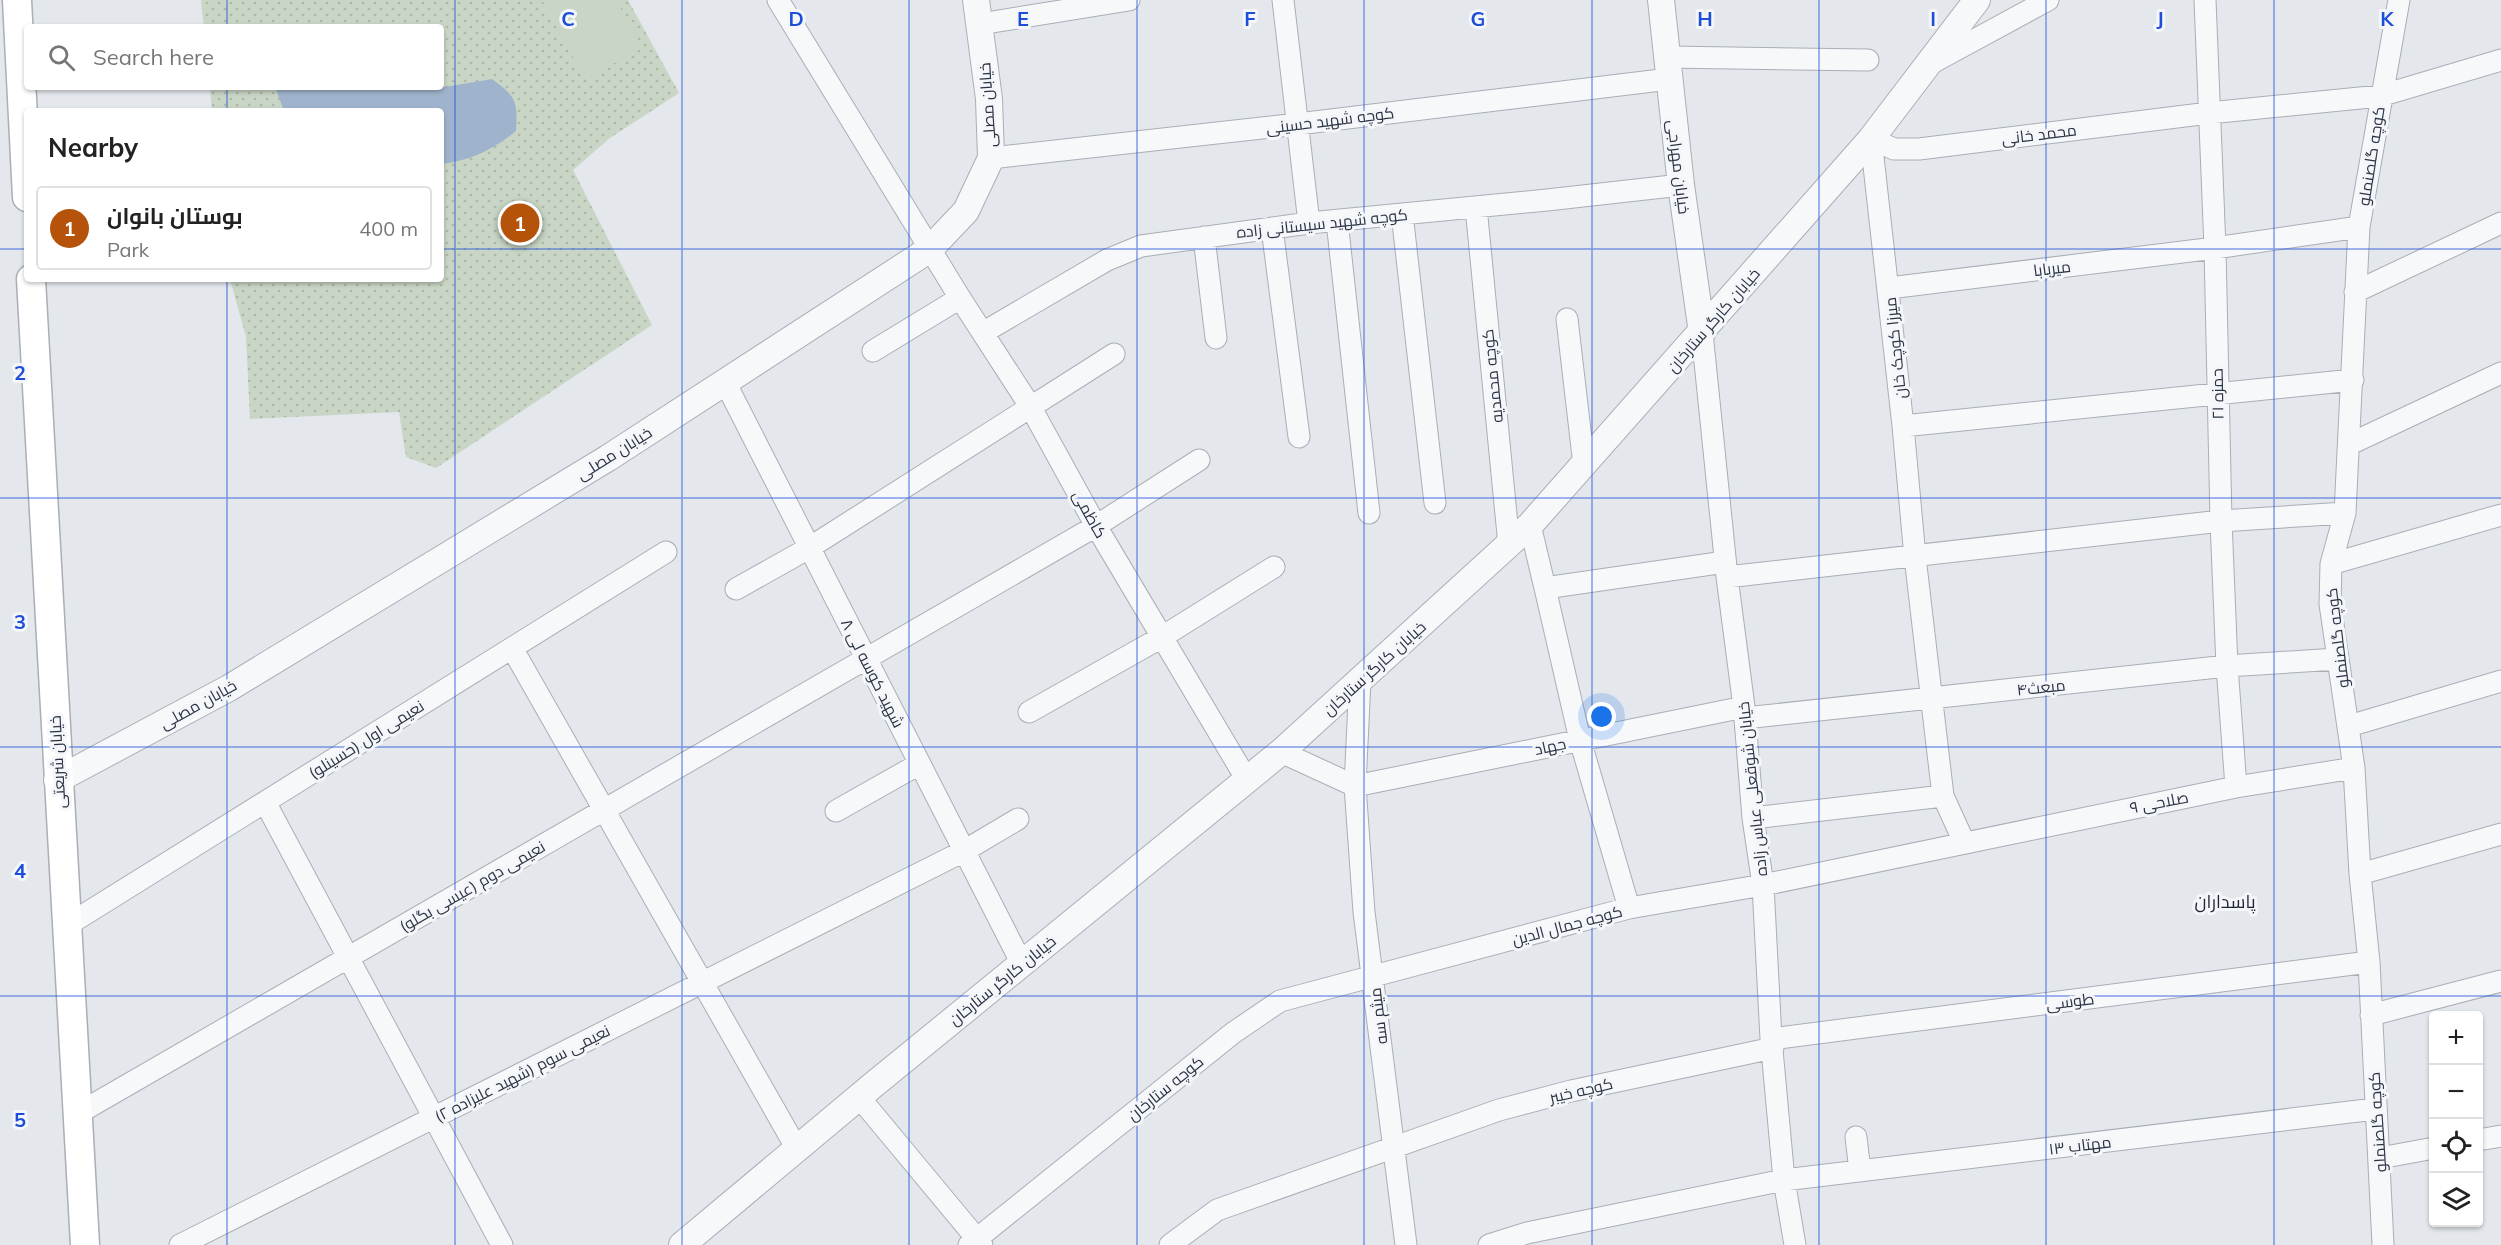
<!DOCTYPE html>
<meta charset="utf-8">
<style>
body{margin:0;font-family:Mulish,Cairo,sans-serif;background:#f6f6f6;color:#222}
.controls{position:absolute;right:18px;bottom:18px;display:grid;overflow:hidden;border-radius:6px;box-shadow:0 2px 4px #0004}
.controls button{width:54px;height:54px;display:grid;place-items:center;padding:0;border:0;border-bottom:2px solid #e0e0e0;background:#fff;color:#222;font:30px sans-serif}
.you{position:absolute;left:1602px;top:717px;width:21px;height:21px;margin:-15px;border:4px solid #fff;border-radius:50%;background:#1a73e8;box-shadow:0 0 0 9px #1a73e833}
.badge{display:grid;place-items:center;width:39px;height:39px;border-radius:50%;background:#b45309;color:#fff;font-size:20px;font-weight:700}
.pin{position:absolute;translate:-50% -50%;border:3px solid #fff;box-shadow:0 2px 6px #0006}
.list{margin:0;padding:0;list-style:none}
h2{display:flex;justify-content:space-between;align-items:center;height:78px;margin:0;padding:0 24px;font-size:26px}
h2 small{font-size:20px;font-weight:400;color:#767676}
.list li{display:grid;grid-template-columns:39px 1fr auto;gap:18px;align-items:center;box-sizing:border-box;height:84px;margin:0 12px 12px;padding:0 12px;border:2px solid #e0e0e0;border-radius:6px}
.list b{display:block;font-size:22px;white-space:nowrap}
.list p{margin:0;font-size:20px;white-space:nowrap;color:#767676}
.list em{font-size:20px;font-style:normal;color:#767676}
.icon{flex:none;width:33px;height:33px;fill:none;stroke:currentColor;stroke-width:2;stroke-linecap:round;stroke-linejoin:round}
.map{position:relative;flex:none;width:2501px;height:1245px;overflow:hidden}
.search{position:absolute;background:#fff;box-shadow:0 2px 4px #0004;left:24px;top:24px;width:420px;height:66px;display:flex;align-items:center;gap:15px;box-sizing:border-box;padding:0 21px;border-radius:6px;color:#767676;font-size:22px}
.panel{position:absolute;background:#fff;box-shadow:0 2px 4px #0004;left:24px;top:108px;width:420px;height:174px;border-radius:6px}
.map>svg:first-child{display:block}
.grass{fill:url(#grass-dots)}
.garden{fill:#c9d6c5}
.water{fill:#9fb4cc}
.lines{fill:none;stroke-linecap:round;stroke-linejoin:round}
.minor-casing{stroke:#a9aeb7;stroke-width:23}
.tertiary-casing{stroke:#a9aeb7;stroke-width:28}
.secondary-casing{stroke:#a9aeb7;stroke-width:31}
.minor{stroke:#f7f8fa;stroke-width:21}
.tertiary{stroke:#f7f8fa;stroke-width:26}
.secondary{stroke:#fff;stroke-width:28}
.grid{fill:none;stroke:#1d4ed8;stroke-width:1.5;stroke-opacity:0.55}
.labels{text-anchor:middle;stroke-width:6;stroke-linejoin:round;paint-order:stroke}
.street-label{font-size:16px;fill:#2b3445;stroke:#f4f6f9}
.neighbourhood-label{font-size:18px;fill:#1d2536;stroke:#f4f6f9}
.grid-label{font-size:20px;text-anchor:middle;font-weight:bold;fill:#1d4ed8;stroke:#f4f6f9;stroke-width:6;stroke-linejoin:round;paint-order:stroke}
</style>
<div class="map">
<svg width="2501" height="1245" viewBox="0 0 2501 1245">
<defs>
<pattern id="grass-dots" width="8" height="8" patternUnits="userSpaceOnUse" patternTransform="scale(1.5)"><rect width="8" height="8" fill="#c9d6c5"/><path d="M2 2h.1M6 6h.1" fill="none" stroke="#adb8ab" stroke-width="1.8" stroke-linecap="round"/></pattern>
</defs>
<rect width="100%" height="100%" fill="#e4e7ec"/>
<path class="grass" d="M201,0H628L679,93L610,138L573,170L652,325L436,468L406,457L399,412L250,419L246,337L230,279H441V111H212L210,87H441V27H204Z"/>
<path class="garden" d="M542,0H616L643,48L585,79Z"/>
<path class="water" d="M492,79C516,96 518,102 516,131C494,149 470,161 441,164V111H284L275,87L439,88Z"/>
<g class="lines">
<g class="minor-casing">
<path id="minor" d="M778,0L960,298L1030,406L1096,526L1247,780
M1283,0L1309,223
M2205,0L2215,248L2221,521L2227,666L2236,787
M980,24L1129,0
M1667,57L1868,60
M1930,64L2048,0
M991,158L1298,124L1669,79
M1476,207L1509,545
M1402,214L1435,503
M1337,221L1369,513
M1272,228L1299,437
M1204,237L1216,338
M1889,288L2215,248L2359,227
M2355,292L2501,223
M1567,319L1584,465
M984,332L1107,260L1141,246L1309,223L1547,200L1681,185
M1702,333L1727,577L1744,707L1753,818L1763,885L1771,1039L1784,1180L1795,1245
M873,351L960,298
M725,382L1022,964
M1903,426L2353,380
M2350,444L2501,373
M1530,525L1545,588L1725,562
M2331,564L2501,515
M1727,577L2221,521L2345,513
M1545,588L1580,740L1629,908
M736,589L809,548L1114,354
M512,648L797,1149
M1360,680L1355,786L1364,912L1406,1245
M1029,712L1162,637L1274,567
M1745,718L2227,666L2337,659
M2349,726L2501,681
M1281,752L1355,786
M1355,786L1744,707
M265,802L502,1245
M836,811L919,764
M1753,818L1943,796
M1964,842L1943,796L1915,557L1903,426L1871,139L1894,149H1919L2209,113L2380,96L2501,60
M2360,874L2501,834
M66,926L666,552
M2371,1015L2501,981
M1771,1039L2369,962
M859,1097L982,1245
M77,1114L1096,526L1199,460
M1856,1137L1860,1171
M2478,1140L2501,1136
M2380,1158L2434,1148
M180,1245L964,851L1018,819
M969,1245L1233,1033L1280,1001L1629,908L1763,885L2236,787L2354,768
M1170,1245L1217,1210L1499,1110L1571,1091L1773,1048
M1489,1245L1527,1233L1784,1180L2375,1109
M2383,1245L2369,962L2360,874L2354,768L2330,604L2331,564L2345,513L2359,227L2399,0"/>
</g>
<g class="tertiary-casing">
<path id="tertiary" d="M1661,0L1681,185L1702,333
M57,780L229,688L608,458L930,249L966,211L991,158L989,99L976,0
M682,1245L872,1086L1281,752L1530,525L1871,139L1977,0"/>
</g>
<g class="secondary-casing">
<path id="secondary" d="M17,0L27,197
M31,279L85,1245"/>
</g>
<use href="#minor" class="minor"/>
<use href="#tertiary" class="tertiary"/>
<use href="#secondary" class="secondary"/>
</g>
<path class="grid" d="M227,0V27M455,0V1245M682,0V1245M909,0V1245M1137,0V1245M1364,0V1245M1592,0V1245M1819,0V1245M2046,0V1245M2274,0V1245M227,87V111M0,249H27M441,249H2501M227,279V1245M0,498H2501M0,747H2501M0,996H2501"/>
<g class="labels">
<g class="street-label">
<text transform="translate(987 105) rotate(-94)" y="6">خیابان مصلی</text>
<text transform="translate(1330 120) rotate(-7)" y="6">کوچه شهید حسینی</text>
<text transform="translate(2039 134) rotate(-7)" y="6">محمد خانی</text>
<text transform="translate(2371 156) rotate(-81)" y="6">کوچه گلصنملو</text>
<text transform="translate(1679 167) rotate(83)" y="6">خیابان مهراجی</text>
<text transform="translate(1322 223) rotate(-6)" y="6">کوچه شهید سیستانی زاده</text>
<text transform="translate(2052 268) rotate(-7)" y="6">میربابا</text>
<text transform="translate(1713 320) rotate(-49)" y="6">خیابان کارگر ستارخان</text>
<text transform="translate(1895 348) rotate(-96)" y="6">میرزا کوچک خان</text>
<text transform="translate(1492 376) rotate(-96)" y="6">کوچه محمدیه</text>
<text transform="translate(2217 394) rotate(-91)" y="6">حمزه ۲۱</text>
<text transform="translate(614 453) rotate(-32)" y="6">خیابان مصلی</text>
<text transform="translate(1090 514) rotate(61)" y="6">کاظمی</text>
<text transform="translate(2337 638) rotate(-97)" y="6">کوچه گلصنملو</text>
<text transform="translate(1374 668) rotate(-42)" y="6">خیابان کارگر ستارخان</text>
<text transform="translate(873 673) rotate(63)" y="6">شهید کوسه لی ۸</text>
<text transform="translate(2041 687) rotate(-6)" y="6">مبعث۴</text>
<text transform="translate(198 704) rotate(-29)" y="6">خیابان مصلی</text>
<text transform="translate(366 739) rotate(-32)" y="6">نعیمی اول (حسینلو)</text>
<text transform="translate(1550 746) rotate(-12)" y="6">جهاد</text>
<text transform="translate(57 762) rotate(-93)" y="6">خیابان شریعتی</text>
<text transform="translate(1752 789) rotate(-96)" y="6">خیابان شوقعلی عباس زاده</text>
<text transform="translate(2159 802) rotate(-11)" y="6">صلاحی ۹</text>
<text transform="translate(472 886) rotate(-30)" y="6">نعیمی دوم (عیسی بگلو)</text>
<text transform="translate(1567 925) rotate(-15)" y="6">کوچه جمال الدین</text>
<text transform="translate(1002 980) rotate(-39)" y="6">خیابان کارگر ستارخان</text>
<text transform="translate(2070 1001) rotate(-7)" y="6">طوسی</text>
<text transform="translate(1378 1016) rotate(-97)" y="6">میثم سه</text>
<text transform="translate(522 1073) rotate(-27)" y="6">نعیمی سوم (شهید علیزاده ۲)</text>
<text transform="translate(1165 1088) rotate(-39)" y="6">کوچه ستارخان</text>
<text transform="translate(1581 1090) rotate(-13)" y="6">کوچه خیبر</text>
<text transform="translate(2377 1122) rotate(-94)" y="6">کوچه گلصنملو</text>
<text transform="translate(2080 1145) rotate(-7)" y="6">مهتاب ۱۳</text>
</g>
<g class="neighbourhood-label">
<text x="2225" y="908">پاسداران</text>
</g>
</g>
<g class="grid-label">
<text x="568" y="26">C</text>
<text x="796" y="26">D</text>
<text x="1023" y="26">E</text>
<text x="1250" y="26">F</text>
<text x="1478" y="26">G</text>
<text x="1705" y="26">H</text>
<text x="1933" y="26">I</text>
<text x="2160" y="26">J</text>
<text x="2387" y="26">K</text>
<text x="20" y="380">2</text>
<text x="20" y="629">3</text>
<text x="20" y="878">4</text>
<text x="20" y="1127">5</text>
</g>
</svg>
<div class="controls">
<button>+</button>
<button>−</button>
<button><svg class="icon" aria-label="locate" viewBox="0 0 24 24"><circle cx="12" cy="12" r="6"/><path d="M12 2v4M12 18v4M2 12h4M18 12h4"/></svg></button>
<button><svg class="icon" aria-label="layers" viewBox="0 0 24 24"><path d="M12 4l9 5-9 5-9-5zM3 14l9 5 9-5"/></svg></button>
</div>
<div class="you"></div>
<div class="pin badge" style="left:520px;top:223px">1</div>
<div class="search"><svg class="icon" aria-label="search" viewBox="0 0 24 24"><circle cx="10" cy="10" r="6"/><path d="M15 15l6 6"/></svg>Search here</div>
<section class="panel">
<h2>Nearby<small></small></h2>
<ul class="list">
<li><span class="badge">1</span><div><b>بوستان بانوان</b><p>Park</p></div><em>400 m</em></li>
</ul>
</section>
</div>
